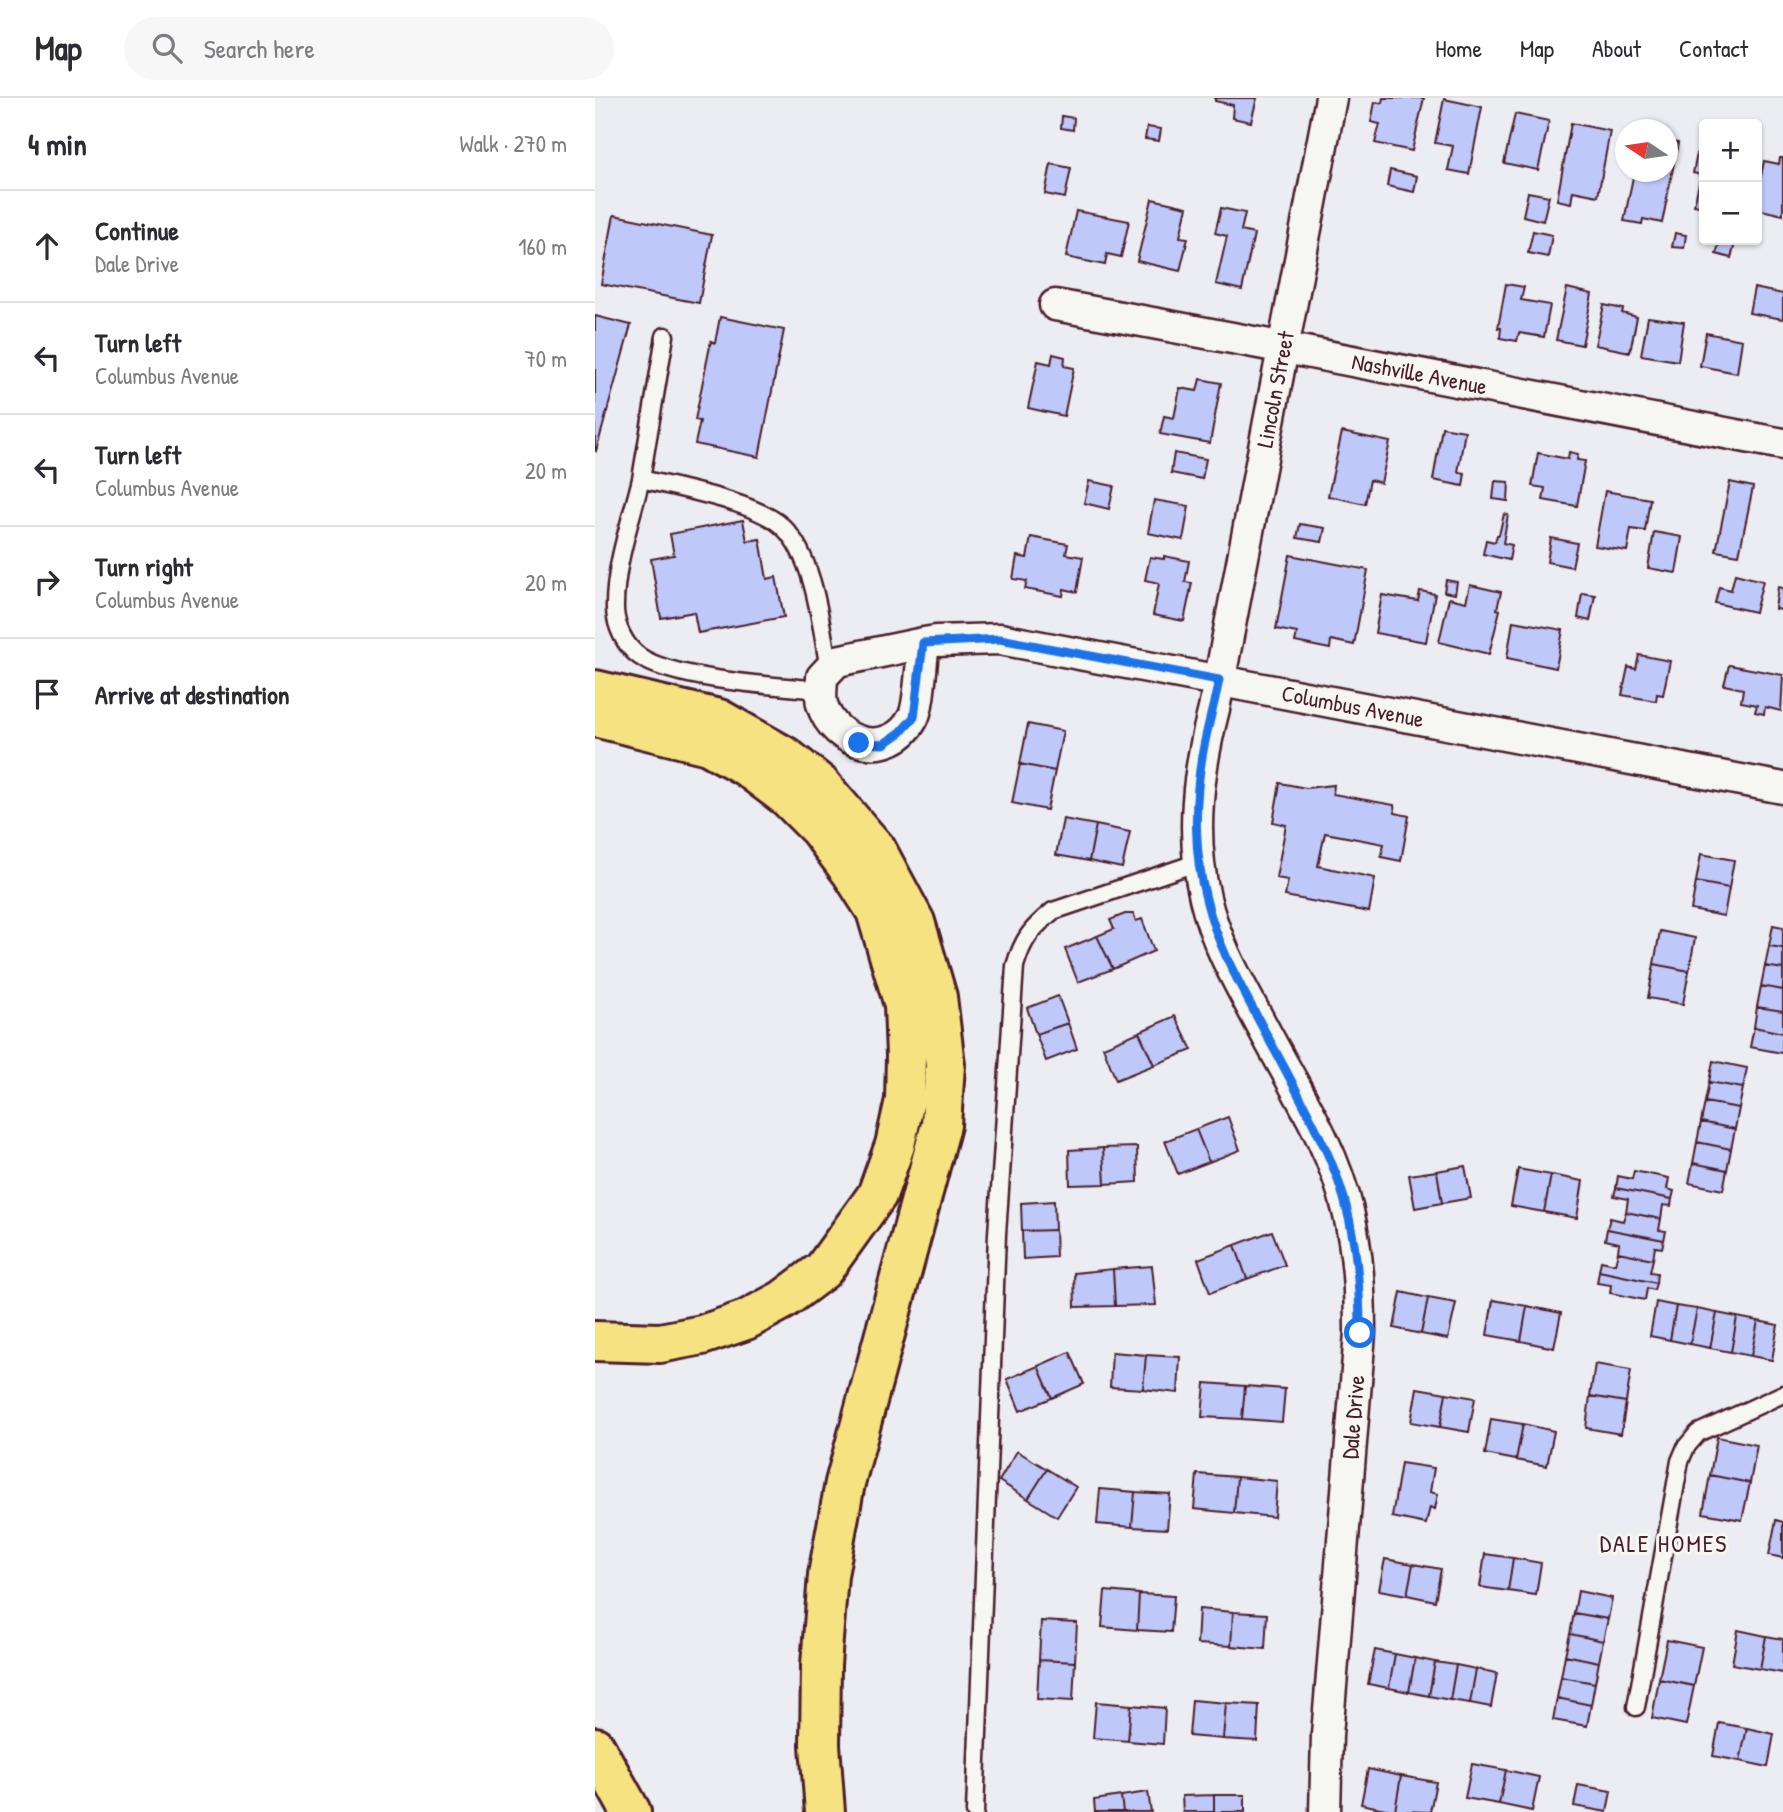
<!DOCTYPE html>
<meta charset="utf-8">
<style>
body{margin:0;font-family:"Patrick Hand",sans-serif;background:#f7f7f7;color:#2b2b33}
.controls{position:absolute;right:21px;top:21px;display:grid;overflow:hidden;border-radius:7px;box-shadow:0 2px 5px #0004}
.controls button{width:63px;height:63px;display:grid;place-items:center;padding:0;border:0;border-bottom:2px solid #e1e1e2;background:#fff;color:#2b2b33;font:35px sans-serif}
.compass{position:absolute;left:1020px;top:21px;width:63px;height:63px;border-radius:50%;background:#fff;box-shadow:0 2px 5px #0004;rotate:283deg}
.stop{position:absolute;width:21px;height:21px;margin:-16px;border:5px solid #1a73e8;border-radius:50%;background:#fff}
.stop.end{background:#1a73e8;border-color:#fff;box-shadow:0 2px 7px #0008}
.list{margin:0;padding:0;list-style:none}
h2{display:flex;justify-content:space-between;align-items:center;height:91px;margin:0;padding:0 28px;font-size:30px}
h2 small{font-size:23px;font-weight:400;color:#7c7c81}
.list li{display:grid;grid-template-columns:46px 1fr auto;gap:21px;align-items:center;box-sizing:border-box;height:112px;padding:0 28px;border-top:2px solid #e1e1e2}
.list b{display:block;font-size:26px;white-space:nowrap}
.list p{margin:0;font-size:23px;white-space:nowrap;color:#7c7c81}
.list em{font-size:23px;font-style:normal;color:#7c7c81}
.icon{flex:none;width:38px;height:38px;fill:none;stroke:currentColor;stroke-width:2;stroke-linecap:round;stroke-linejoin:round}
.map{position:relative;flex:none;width:1188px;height:1714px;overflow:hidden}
header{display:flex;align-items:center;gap:42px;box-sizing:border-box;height:98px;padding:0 35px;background:#fff;border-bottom:2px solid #e1e1e2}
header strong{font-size:33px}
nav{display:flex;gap:38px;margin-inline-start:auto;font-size:24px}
.search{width:490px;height:63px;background:#f7f7f7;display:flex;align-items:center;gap:18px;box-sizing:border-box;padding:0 24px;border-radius:38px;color:#7c7c81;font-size:26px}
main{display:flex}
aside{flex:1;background:#fff}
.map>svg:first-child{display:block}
.building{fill:#bec8f9;stroke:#4a1f2b;stroke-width:2}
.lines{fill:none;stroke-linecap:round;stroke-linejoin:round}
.service-casing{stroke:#4a1f2b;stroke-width:21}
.minor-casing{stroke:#4a1f2b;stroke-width:35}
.motorway-casing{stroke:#4a1f2b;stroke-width:44}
.service{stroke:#f6f6f2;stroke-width:16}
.minor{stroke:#f6f6f2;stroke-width:30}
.motorway{stroke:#f6e281;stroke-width:38}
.route{stroke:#1a73e8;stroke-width:9}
.labels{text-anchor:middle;stroke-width:6;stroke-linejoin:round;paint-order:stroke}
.street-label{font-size:23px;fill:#4a1f2b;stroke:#f6f6f2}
.neighbourhood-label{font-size:24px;letter-spacing:2px;fill:#4a1f2b;stroke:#f6f6f2}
</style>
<header>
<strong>Map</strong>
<div class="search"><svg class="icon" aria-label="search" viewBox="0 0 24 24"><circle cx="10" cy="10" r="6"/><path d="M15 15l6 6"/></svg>Search here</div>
<nav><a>Home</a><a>Map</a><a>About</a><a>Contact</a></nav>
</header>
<main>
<aside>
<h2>4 min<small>Walk · 270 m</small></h2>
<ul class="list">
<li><svg class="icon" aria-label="ahead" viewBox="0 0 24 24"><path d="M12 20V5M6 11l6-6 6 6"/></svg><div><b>Continue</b><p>Dale Drive</p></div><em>160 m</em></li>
<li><svg class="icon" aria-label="left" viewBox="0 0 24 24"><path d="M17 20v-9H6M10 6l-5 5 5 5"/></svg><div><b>Turn left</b><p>Columbus Avenue</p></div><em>70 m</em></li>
<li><svg class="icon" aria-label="left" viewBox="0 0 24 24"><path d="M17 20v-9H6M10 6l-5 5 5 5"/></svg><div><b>Turn left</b><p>Columbus Avenue</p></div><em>20 m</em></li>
<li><svg class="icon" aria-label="right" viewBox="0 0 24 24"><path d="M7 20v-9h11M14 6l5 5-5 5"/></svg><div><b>Turn right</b><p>Columbus Avenue</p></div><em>20 m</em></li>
<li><svg class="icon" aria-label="arrive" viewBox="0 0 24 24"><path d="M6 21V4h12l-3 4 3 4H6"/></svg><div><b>Arrive at destination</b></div></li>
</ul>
</aside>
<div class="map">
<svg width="1188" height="1714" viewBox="0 0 1188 1714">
<rect width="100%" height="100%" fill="#ebedf3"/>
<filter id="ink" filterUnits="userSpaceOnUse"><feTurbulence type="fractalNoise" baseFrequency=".0143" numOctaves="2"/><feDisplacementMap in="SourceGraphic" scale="14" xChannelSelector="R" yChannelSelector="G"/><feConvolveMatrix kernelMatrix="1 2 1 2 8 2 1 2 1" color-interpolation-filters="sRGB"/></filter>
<g filter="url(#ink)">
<path class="building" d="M620,0H662L656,24L637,20L638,7L620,3Z
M788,0H829L817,53L780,45L785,26L776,24L780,4L787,5Z
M849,1L887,9L874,76L853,72L858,48L840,45Z
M920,16L954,23L943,72L909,65Z
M467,18L479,20L478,32L466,30Z
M976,25L1015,33L1003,98L978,93L976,105L962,102Z
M552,29L566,31L564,43L550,41Z
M1072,43L1083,45L1067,125L1048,121L1047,126L1029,123L1039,74H1072Z
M1103,51L1109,52V109L1099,107L1106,77L1098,75Z
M1185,60H1188V117L1162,111V97L1169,63L1184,66Z
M456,66L476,70L470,100L450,96Z
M795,72L822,78L819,94L792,88Z
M933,94L954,98L948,123L928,118Z
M557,101L592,109L585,139L593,140L585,173L542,163Z
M626,110L650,115L646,133L659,136L647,192L621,186L632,138L620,135Z
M481,113L534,123L526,159L512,156L510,167L471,159Z
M19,117L117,137L104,205L6,186Z
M938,133L957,137L953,159L933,155Z
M1080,135L1091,137L1089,150L1077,149Z
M1125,142H1141L1136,160L1121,156Z
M911,186L929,189L926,202L955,207L949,239L924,235L922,243L905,240L906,230H903Z
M972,190L997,196L987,247L961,242Z
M1159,190L1188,196V221L1154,215Z
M1009,207L1028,211L1027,215L1042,219L1035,254L1000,247Z
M0,218L36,227L1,353L0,352Z
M125,219L189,232L164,359L100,346L105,323L100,322L116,243L120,245Z
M1053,219L1089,224L1083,263L1046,257Z
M1111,235L1147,242L1142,275L1105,268Z
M458,256L470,259L469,268L479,270L469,318L433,310L443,263L456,266Z
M605,281L626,285L615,345L565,336L569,318L579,320L585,290L602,293Z
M847,329L870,333L863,374L870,375L868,388L838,382Z
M747,334L795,344L786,385L775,382L770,406L733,398Z
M974,354L983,356L982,362L990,363L982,408L948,402L950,390L937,388L943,355L973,361Z
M579,355L611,361L607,381L576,375Z
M494,383L519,388L514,411L489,405Z
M900,383L914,384L913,403L898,401Z
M1135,384L1158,389L1144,457L1121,453Z
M1010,393L1055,401L1050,433L1036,431L1032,453L1000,448Z
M559,402L594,408L588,442L553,435Z
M909,416L913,417L908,445L917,447L914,462L888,456L891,442L900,444L902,437H904Z
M148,422L152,443L165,441L172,481L181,479L189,519L103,535L99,514L66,520L56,461L79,457L75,436Z
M705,426L730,430L727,444L702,440Z
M1059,434L1087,439L1081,475L1053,470Z
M436,439L473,446L471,456L488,459L482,494L469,491L468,498L430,491L432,483L418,481L422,458L432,460Z
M956,440L982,445L977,469L952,464Z
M695,457L773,472L759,547L736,542L735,551L700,544L702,535L681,531Z
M569,458L594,463L590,484L597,485L589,523L558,517L564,485L550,482L555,459L569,461Z
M1140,476L1168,483L1160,514L1120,505L1124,489L1136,492Z
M851,482L862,484L860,496L849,494Z
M875,487L906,494L902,511L905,512L894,556L844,544L854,500L871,504Z
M1183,489L1188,490V512L1180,511Z
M825,493L840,496L831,544L780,535L787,497L823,503Z
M987,495L1000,497L995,523L983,520Z
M918,523L968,532L961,570L912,560Z
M1044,557L1075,563L1068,597L1062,596L1061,603L1027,597L1033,569L1041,571Z
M1134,567L1188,577L1186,613L1170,609L1169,616L1160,614L1162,607L1146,604L1148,591L1129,587Z
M433,626L468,633L460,673L425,666Z
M425,666L460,673L452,712L417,705Z
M685,685L711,690L739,687L738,696L799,707L800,715L814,718L806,763L786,759L789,746L730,735L723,768L780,780L774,814L690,798L693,782L681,780L691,727L678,724Z
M468,721L501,727L494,763L461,757Z
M501,727L535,734L527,770L494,763Z
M1106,756L1139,762L1134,790L1101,784Z
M1101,784L1134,790L1129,818L1096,812Z
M530,816H538L541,823L547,821L559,853L518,871L502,838L519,831L515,822Z
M1178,827L1188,829V850L1174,848Z
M1065,833L1100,840L1094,873L1059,866Z
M502,838L518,871L483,884L470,851Z
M1174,848L1188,850V871L1170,868Z
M1059,866L1094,873L1088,906L1053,900Z
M1170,868L1188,871V892L1166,888Z
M1166,888L1188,892V913L1162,909Z
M463,898L473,925L441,936L432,910Z
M1162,909L1188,913V935L1159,929Z
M580,918L597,952L559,967L544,934Z
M473,925L482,951L451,963L441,936Z
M1159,929L1188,935L1187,955L1155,949Z
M544,934L559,967L521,982L508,949Z
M1118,963L1152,970L1148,990L1114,984Z
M1114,984L1148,990L1144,1010L1110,1004Z
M1110,1004L1144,1010L1140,1031L1106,1024Z
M633,1019L645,1052L614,1064L601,1031Z
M1106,1024L1140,1031L1136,1051L1102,1044Z
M601,1031L614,1064L583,1076L570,1043Z
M1102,1044L1136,1051L1132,1072L1098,1065Z
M542,1049L543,1084L510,1086L508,1050Z
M508,1050L510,1086L475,1087L474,1052Z
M1098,1065L1132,1072L1128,1092L1094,1085Z
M870,1068L876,1100L847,1105L842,1073Z
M923,1071L956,1077L949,1114L916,1108Z
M842,1073L847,1105L820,1110L814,1077Z
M1039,1073L1074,1080L1072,1091L1079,1093L1077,1101L1021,1090L1023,1078L1037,1081Z
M956,1077L988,1083L982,1120L949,1114Z
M1021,1090L1077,1101L1076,1108L1068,1107L1066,1121L1031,1114L1033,1101L1019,1098Z
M459,1103L460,1132L427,1133L426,1105Z
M1031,1114L1066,1121L1064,1132L1071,1133L1069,1142L1012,1131L1015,1120L1028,1123Z
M1012,1131L1069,1142L1067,1150L1060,1149L1058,1161L1023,1154L1024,1145L1010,1142Z
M460,1132L461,1159L428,1161L427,1133Z
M677,1133L690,1167L652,1181L640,1147Z
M640,1147L652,1181L615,1195L603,1161Z
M1023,1154L1058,1161L1055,1174L1062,1175L1061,1185L1004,1173L1006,1163L1020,1166Z
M557,1168L561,1207L520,1208L518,1171Z
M518,1171L520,1208L480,1209L479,1175Z
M1004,1173L1061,1185L1059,1192L1052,1190L1050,1202L1015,1195L1016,1187L1002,1185Z
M806,1194L833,1200L826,1236L799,1230Z
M833,1200L861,1205L853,1241L826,1236Z
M898,1202L932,1208L926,1243L892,1237Z
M1061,1204L1081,1208L1075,1242L1055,1238Z
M932,1208L966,1215L959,1250L926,1243Z
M1081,1208L1102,1211L1095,1246L1075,1242Z
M1102,1211L1122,1215L1115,1250L1095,1246Z
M1122,1215L1142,1219L1136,1254L1115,1250Z
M1142,1219L1163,1223L1156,1258L1136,1254Z
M1163,1223L1183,1227L1177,1262L1156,1258Z
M475,1254L489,1286L457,1300L443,1268Z
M517,1254L551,1257L548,1291L515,1289Z
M551,1257L585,1259L583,1295L548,1291Z
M1000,1266L1036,1272L1031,1304L995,1298Z
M443,1268L457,1300L425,1313L412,1281Z
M610,1285L650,1288L647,1321L607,1319Z
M650,1288L690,1291L687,1324L647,1321Z
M822,1290L851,1295L845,1329L816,1324Z
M851,1295L880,1300L874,1334L845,1329Z
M995,1298L1031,1304L1026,1336L991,1330Z
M896,1321L928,1326L921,1362L890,1356Z
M928,1326L959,1333L952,1368L921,1362Z
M1122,1339L1162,1347L1155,1385L1115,1377Z
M422,1353L452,1371L433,1401L404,1383Z
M806,1365L839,1370L835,1394L843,1396L840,1411L835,1409L831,1426L797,1419Z
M452,1371L481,1389L462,1419L433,1401Z
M602,1376L642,1379L639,1415L599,1411Z
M1115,1377L1155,1385L1147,1422L1108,1415Z
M642,1379L682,1383L679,1419L639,1415Z
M505,1391L540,1394L537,1429L502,1426Z
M540,1394L575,1396L572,1431L537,1429Z
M1181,1422L1188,1424V1460L1174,1457Z
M890,1456L918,1460L913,1493L885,1489Z
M918,1460L946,1465L941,1497L913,1493Z
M790,1461L818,1466L812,1497L784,1492Z
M818,1466L846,1471L840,1503L812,1497Z
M510,1493L544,1496L542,1532L507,1529Z
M983,1493L1017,1500L1013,1521L979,1515Z
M544,1496L579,1498L576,1534L542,1532Z
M604,1511L638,1514L636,1548L602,1546Z
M638,1514L672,1516L670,1551L636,1548Z
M979,1515L1013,1521L1008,1543L975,1536Z
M446,1523L482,1525L480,1564L444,1562Z
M1143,1532L1171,1538L1165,1571L1137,1566Z
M975,1536L1008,1543L1004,1564L970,1557Z
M1171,1538L1188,1541V1575L1165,1571Z
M1072,1542L1107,1549L1099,1588L1064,1581Z
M780,1552L800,1556L794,1590L773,1586Z
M800,1556L820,1560L814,1594L794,1590Z
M970,1557L1004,1564L1000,1585L966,1579Z
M820,1560L840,1564L834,1598L814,1594Z
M444,1562L480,1564L478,1603L442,1601Z
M840,1564L861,1567L855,1602L834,1598Z
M861,1567L881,1571L875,1605L855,1602Z
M881,1571L902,1575L896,1609L875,1605Z
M966,1579L1000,1585L996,1607L962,1600Z
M1064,1581L1099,1588L1091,1627L1057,1620Z
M962,1600L996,1607L992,1628L958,1622Z
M597,1602L631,1605L628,1641L594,1638Z
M501,1604L536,1607L533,1643L498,1640Z
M631,1605L664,1607L662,1643L628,1641Z
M536,1607L570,1610L568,1646L533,1643Z
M1124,1625L1152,1630L1145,1663L1118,1658Z
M1152,1630L1179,1636L1173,1669L1145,1663Z
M877,1666L911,1672L904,1706L870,1700Z
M773,1671L806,1678L800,1713L766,1706Z
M911,1672L944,1679L937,1713L904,1706Z
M806,1678L841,1684L835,1714L800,1713Z
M983,1687L1016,1693L1012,1714L979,1708Z
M553,1694L556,1714H528L526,1698Z
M619,1697H650V1714H619Z
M619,1697V1714H588L587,1698Z
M526,1698L528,1714H500L499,1702Z"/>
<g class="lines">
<g class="service-casing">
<path id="service" d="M70,238L46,381C82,390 162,404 188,429C220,460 226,529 234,571
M46,381C36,423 19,468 20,512C21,529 30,548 44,558C77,582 184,588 227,592
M1041,1609L1085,1363L1091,1349L1103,1335L1188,1296
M380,1714L402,1136L420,868C428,841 436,831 458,813L604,764"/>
</g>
<g class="minor-casing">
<g id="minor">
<path id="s1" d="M460,207C703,251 945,300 1188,346"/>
<path id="s2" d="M329,545C326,562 325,607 318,620C296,662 239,648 227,606C225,598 227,587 227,579L242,563L329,545L341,543L405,541L1188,690"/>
<path id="s3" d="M730,1714L732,1637L765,1235C765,1193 763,1154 753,1113C738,1048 699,989 668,930C646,888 621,847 610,800C595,736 603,673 619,611L736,0"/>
</g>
</g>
<g class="motorway-casing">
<path id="motorway" d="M0,592L124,621L191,659L225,686L281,751L320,824L342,899L350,967L346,1027L250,1385L233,1477L226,1567L225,1647L230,1714
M0,619L113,647L152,669L193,700L224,731L257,775L281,813L309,907L311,958L310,1002L300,1047L282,1097L228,1172L188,1202L151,1222L107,1237L65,1245L0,1243
M0,1649L36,1714"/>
</g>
<use href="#service" class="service"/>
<use href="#minor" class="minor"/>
<use href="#motorway" class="motorway"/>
</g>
</g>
<g class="lines" filter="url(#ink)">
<path class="route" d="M264,645L289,646L306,634L319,619L328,545L405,541L624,582C619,608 611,633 607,659C599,705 599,756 611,801C621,842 639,876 659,913C684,961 712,1009 734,1059C759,1115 765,1174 765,1235"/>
</g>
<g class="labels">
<g class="street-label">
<text dy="8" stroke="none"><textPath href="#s1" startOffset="371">Nashville Avenue</textPath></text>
<text dy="8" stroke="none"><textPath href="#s3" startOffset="1465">Lincoln Street</textPath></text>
<text dy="8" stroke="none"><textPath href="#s2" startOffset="768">Columbus Avenue</textPath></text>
<text dy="8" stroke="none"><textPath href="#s3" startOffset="396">Dale Drive</textPath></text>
</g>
<g class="neighbourhood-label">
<text x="1069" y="1454">DALE HOMES</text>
</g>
</g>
</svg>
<div class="controls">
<button>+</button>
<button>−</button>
</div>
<svg class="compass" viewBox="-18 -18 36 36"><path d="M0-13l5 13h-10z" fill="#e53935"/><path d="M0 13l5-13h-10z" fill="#7c7c81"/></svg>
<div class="stop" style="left:765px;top:1235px"></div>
<div class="stop end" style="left:264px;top:645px"></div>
</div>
</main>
